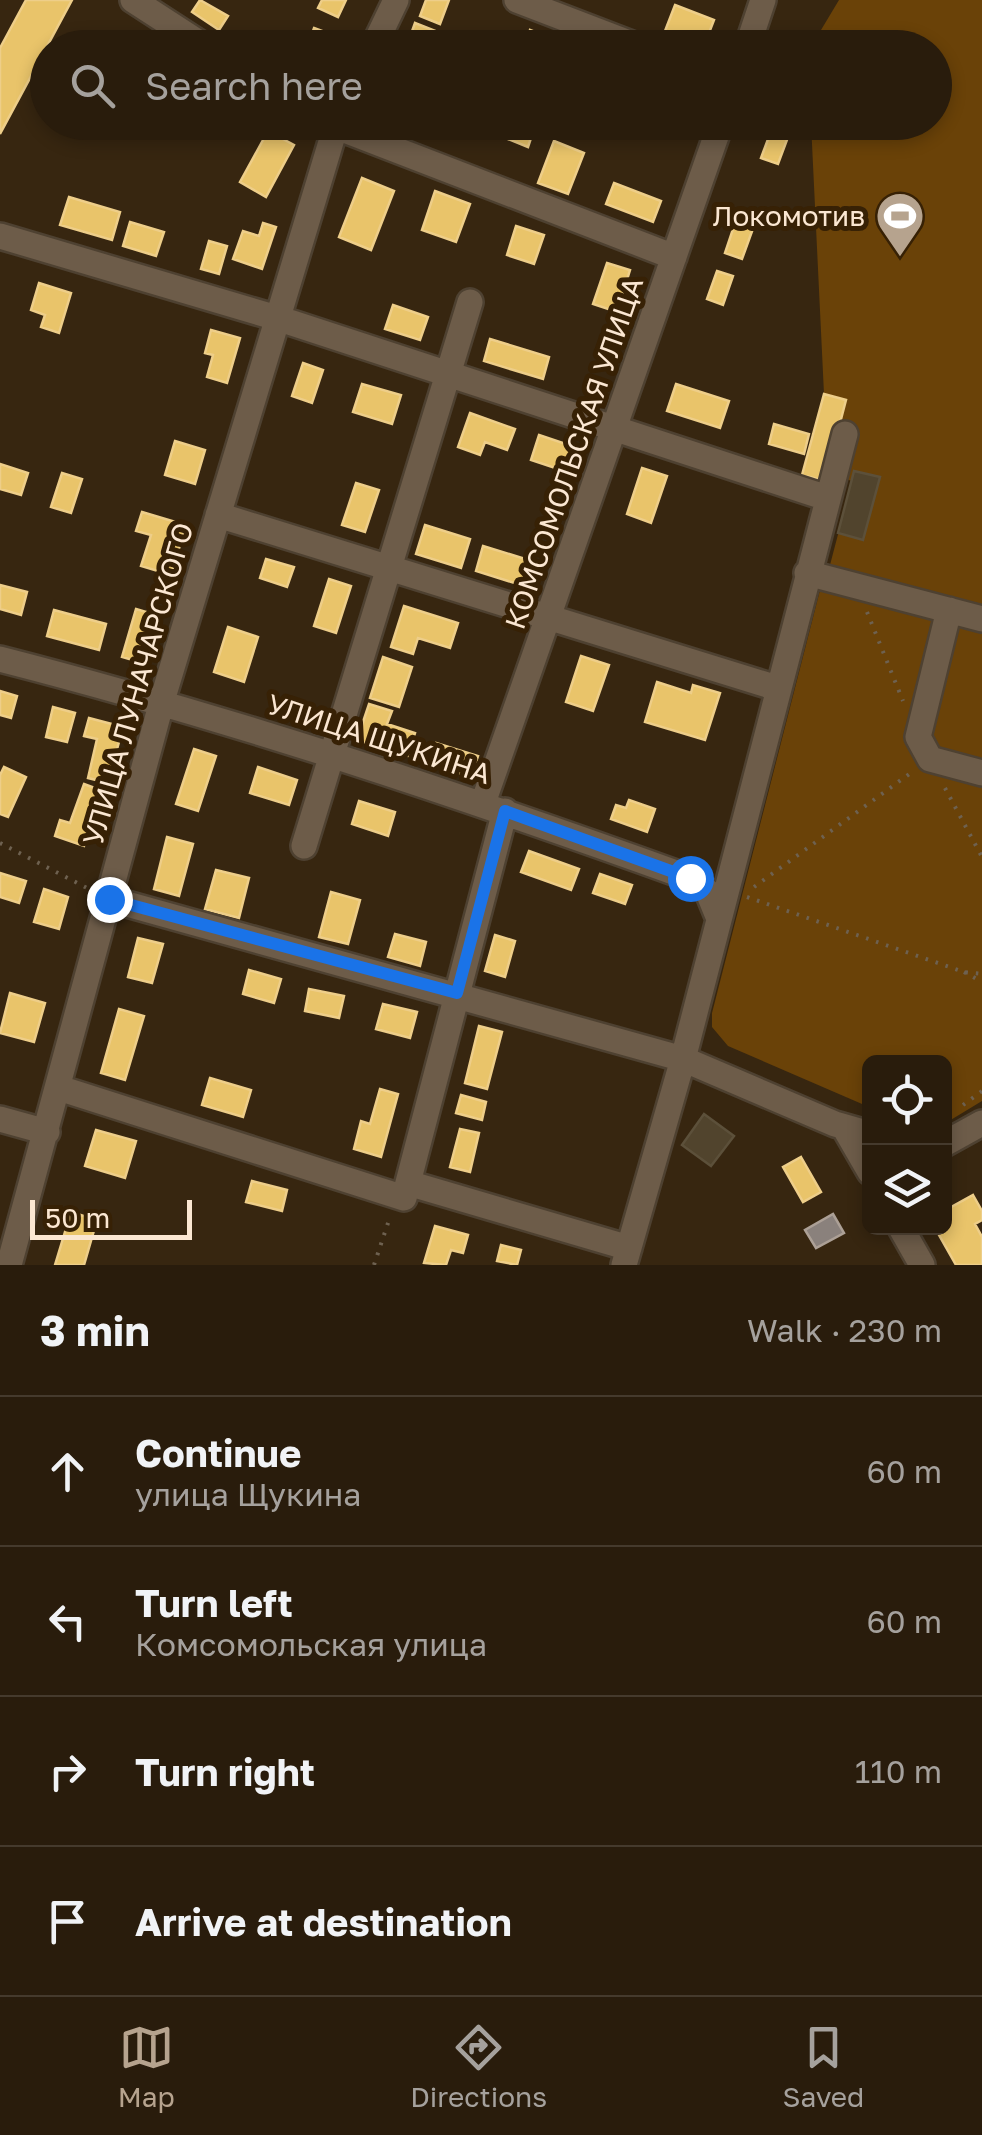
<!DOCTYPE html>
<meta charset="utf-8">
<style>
body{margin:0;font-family:"Golos Text",sans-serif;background:#35291a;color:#f1f3f6}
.controls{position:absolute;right:30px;bottom:30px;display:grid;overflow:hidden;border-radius:15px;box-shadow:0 5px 15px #0003}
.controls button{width:90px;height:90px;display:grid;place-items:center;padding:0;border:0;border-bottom:2px solid #453a2d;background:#291c0c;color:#f1f3f6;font:50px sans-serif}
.scale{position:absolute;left:30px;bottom:25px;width:162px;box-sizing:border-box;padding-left:10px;border:5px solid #fbe7d2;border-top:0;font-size:28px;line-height:35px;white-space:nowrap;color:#fbe7d2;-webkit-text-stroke:8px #372105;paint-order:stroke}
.stop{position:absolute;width:30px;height:30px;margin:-22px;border:8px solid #1a73e8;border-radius:50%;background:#fff}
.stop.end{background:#1a73e8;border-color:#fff;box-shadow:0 2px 10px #0008}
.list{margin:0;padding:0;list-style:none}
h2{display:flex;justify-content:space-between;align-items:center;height:130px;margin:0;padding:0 40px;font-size:42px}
h2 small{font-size:32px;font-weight:400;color:#a5a19d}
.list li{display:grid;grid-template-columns:65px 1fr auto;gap:30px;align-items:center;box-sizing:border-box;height:150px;padding:0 40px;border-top:2px solid #453a2d}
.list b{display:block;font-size:38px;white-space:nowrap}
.list p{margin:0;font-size:32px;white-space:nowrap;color:#a5a19d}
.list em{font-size:32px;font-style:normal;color:#a5a19d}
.icon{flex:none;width:55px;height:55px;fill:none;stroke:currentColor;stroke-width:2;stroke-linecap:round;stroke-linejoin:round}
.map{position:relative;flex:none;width:982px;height:1265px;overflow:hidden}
.search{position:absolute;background:#291c0c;box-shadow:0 5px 15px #0003;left:30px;right:30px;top:30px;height:110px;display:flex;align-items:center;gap:25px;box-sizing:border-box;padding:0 35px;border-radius:55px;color:#a5a19d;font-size:38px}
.sheet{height:730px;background:#291c0c}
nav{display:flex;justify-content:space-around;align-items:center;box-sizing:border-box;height:140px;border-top:2px solid #453a2d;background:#291c0c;font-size:28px;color:#a5a19d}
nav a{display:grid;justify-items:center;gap:5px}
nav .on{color:#b6a38e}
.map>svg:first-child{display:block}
.green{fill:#6a4208}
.homes{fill:#e9c46a;stroke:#eece89;stroke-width:2.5}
.industry{fill:#8a817c;stroke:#aca096;stroke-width:2.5}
.building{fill:#51442d;stroke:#5c503a;stroke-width:2.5}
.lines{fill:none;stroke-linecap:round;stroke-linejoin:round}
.minor-casing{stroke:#4e4131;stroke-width:30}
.path{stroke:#6e6150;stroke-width:4;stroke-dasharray:2.5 8;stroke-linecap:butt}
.minor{stroke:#6d5c49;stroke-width:25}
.route{stroke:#1a73e8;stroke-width:12}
.labels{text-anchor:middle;stroke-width:10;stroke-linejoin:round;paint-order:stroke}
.poi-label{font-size:28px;fill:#fbe7d2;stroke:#372105;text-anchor:end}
.street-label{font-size:28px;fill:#fbe7d2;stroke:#372105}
</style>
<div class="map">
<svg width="982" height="1265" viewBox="0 0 982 1265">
<rect width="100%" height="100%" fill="#372610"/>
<path class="green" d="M839,0H982V607L830,565L852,481L827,473L802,475L824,394L811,123L934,122V48L816,47L818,35Z
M820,590L982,631V1101L949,1121H945L944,1062H870L869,1107L728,1046L712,1027V1013Z"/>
<path class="homes" d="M26,0H72L0,134V48Z
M200,0L228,16L219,30L192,12Z
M322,0H346L338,17L318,8Z
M426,0H449L440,24L420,16Z
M675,5L714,20L704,46L665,31Z
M415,23L443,34L438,48H406Z
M314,28L333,35L329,48H307Z
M530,30L561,42L559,48H524Z
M104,36L125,48H97Z
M503,122L533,132L528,147L498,135Z
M774,123L791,129L778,164L761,158Z
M268,131L294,145L266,197L240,182Z
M554,141L584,153L568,194L538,183Z
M362,178L394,191L371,250L339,237Z
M614,183L661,201L653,222L606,204Z
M435,191L470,204L456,242L422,230Z
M69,197L120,212L112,240L60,225Z
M737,217L755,223L742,259L725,253Z
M130,222L164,232L156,256L123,246Z
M263,223L276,227L262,269L233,259L243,231L259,236Z
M516,226L544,235L534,264L507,255Z
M209,241L227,246L219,274L201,269Z
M607,263L630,270L617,312L593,304Z
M717,271L733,276L723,305L707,299Z
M39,283L71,293L59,333L41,327L45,315L31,310Z
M393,305L428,317L420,340L385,329Z
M211,330L240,338L227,383L207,377L213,355L205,353Z
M490,339L549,357L543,379L484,361Z
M303,363L323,370L312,403L292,396Z
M362,384L401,395L392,424L353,412Z
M676,384L729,401L720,428L667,411Z
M824,394L846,400L825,481L802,475Z
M470,413L515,429L507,450L485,442L480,455L458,447Z
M774,424L809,434L804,454L769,444Z
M539,435L575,447L567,472L531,460Z
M175,441L205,450L195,484L165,475Z
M0,464L28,473L21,495L0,489Z
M642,468L667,476L651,523L627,514Z
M62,473L82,479L71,513L51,507Z
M356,483L379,490L365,532L342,525Z
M142,512L186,525L171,575L141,566L151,535L136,531Z
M425,525L470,539L461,568L416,554Z
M483,546L532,561L524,586L476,571Z
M266,559L294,567L287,587L260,578Z
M329,579L351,586L336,633L314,626Z
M0,585L27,592L21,615L0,609Z
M404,606L458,623L450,648L418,638L413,654L391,647Z
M136,609L160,616L146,664L122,657Z
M54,610L106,624L99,650L47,636Z
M228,627L258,637L244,682L214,672Z
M581,656L609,665L593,711L566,702Z
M383,657L412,667L399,707L370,698Z
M657,682L691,693L693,685L720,693L705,740L645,722Z
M0,691L17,696L11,718L0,715Z
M369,704L392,711L387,724L415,733L408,756L357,740Z
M53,707L75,713L67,742L46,737Z
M89,718L123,727L108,783L88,778L97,739L84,736Z
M436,743L478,756L471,777L429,764Z
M194,749L216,756L198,811L176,804Z
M4,767L26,777L8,817L0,814V775Z
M258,767L297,780L289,805L250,793Z
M84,784L103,791L84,846L55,836L60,820L70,823Z
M629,800L655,809L647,832L611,819L616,805L626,808Z
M359,801L395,812L388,836L352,824Z
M167,837L193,844L179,896L154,889Z
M529,851L579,869L571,890L521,872Z
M216,870L249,878L239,918L205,909Z
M0,873L26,881L19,903L0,897Z
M600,874L632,885L625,904L593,893Z
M44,889L68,897L59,929L34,922Z
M331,892L360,900L348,944L319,937Z
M395,934L426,942L420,966L388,957Z
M495,935L515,941L505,977L485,971Z
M138,938L163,944L152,983L128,977Z
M249,970L281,979L274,1003L243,994Z
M309,989L344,996L339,1018L305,1011Z
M10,993L45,1003L34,1042L0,1033Z
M383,1004L417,1012L410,1038L376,1029Z
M119,1009L144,1016L125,1080L101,1073Z
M479,1026L502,1032L487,1089L465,1083Z
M210,1078L251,1090L243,1117L202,1105Z
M380,1089L398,1094L381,1157L354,1149L361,1121L370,1124Z
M461,1095L486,1102L482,1120L456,1113Z
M460,1129L479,1133L470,1172L450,1167Z
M96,1130L136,1141L125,1178L85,1166Z
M801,1157L821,1192L803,1202L783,1167Z
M252,1181L287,1190L282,1211L246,1202Z
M973,1195L982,1211V1220L975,1224L982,1237V1265H956L935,1228H944V1211Z
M71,1212L97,1220L84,1265H55Z
M435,1226L468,1235L463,1253L451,1250L446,1265L424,1263Z
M501,1245L521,1250L517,1265L497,1261Z"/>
<path class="industry" d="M833,1214L844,1233L816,1248L805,1230Z"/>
<path class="building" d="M854,471L880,477L863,540L838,533Z
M704,1114L734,1136L711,1166L682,1145Z"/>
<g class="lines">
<g class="minor-casing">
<path id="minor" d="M133,0L207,48
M517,0L642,48
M373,48L396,0
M747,48L763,0
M324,122L674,257
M0,236L277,318L827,498
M845,434L683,1059L835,1124L870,1134
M218,515L777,688
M807,573L982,619
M949,610L918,737L930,759L982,773
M0,659C234,719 463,796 690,878L708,892L717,914
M483,803L721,122
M304,846L470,302
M109,899L683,1059L624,1265
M59,1088L404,1198L505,811
M0,1119L47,1132
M844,1127L870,1172
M944,1144L982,1123
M408,1183L629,1248
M901,1228L922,1265
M9,1265L162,701L337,122"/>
</g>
<path class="path" d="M867,612L903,701
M945,788L982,857
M0,843L87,888
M754,887L912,772
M747,897L964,972L982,974
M964,972L982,982
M963,1105L982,1091
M374,1265L390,1217"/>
<use href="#minor" class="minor"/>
</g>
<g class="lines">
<path class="route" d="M109,899L457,993L505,811L690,878"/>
</g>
<defs>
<g id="stadium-pin" transform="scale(2.5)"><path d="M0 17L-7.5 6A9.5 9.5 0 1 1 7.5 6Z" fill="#b6a38e" stroke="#372105"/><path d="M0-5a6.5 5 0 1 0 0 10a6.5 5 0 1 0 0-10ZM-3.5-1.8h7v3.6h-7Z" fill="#fff"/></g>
</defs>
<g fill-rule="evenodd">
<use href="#stadium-pin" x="900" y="216"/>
</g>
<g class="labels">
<g class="poi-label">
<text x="865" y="226">Локомотив</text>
</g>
<g class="street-label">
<text transform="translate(574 453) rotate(-71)" y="10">КОМСОМОЛЬСКАЯ УЛИЦА</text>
<text transform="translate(138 684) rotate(-74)" y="10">УЛИЦА ЛУНАЧАРСКОГО</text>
<text transform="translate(379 739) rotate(18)" y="10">УЛИЦА ЩУКИНА</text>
</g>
</g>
</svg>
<div class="controls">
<button><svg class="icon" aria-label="locate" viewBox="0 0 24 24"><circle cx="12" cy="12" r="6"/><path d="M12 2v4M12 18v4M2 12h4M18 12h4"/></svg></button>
<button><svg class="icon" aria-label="layers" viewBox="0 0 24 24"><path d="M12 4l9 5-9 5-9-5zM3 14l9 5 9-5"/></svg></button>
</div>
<div class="scale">50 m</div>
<div class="stop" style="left:690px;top:878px"></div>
<div class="stop end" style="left:109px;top:899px"></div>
<div class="search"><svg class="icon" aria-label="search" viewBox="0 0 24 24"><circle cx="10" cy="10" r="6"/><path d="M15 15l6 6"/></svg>Search here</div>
</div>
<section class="sheet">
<h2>3 min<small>Walk · 230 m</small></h2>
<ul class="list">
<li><svg class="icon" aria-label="ahead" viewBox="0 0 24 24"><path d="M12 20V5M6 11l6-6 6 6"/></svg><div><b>Continue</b><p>улица Щукина</p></div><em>60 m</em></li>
<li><svg class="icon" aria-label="left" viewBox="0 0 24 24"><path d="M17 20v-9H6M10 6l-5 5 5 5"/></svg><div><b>Turn left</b><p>Комсомольская улица</p></div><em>60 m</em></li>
<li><svg class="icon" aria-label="right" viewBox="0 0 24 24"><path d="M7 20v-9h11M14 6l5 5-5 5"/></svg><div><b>Turn right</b></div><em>110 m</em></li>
<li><svg class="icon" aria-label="arrive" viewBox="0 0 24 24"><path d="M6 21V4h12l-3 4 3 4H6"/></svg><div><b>Arrive at destination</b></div></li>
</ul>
</section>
<nav>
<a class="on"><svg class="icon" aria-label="map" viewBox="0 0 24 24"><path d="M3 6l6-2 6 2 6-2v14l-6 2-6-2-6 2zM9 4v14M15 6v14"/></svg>Map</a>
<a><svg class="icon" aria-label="directions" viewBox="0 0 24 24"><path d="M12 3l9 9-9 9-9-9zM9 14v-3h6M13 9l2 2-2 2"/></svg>Directions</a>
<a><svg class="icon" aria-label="saved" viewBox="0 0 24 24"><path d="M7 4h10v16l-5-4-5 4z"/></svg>Saved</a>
</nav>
